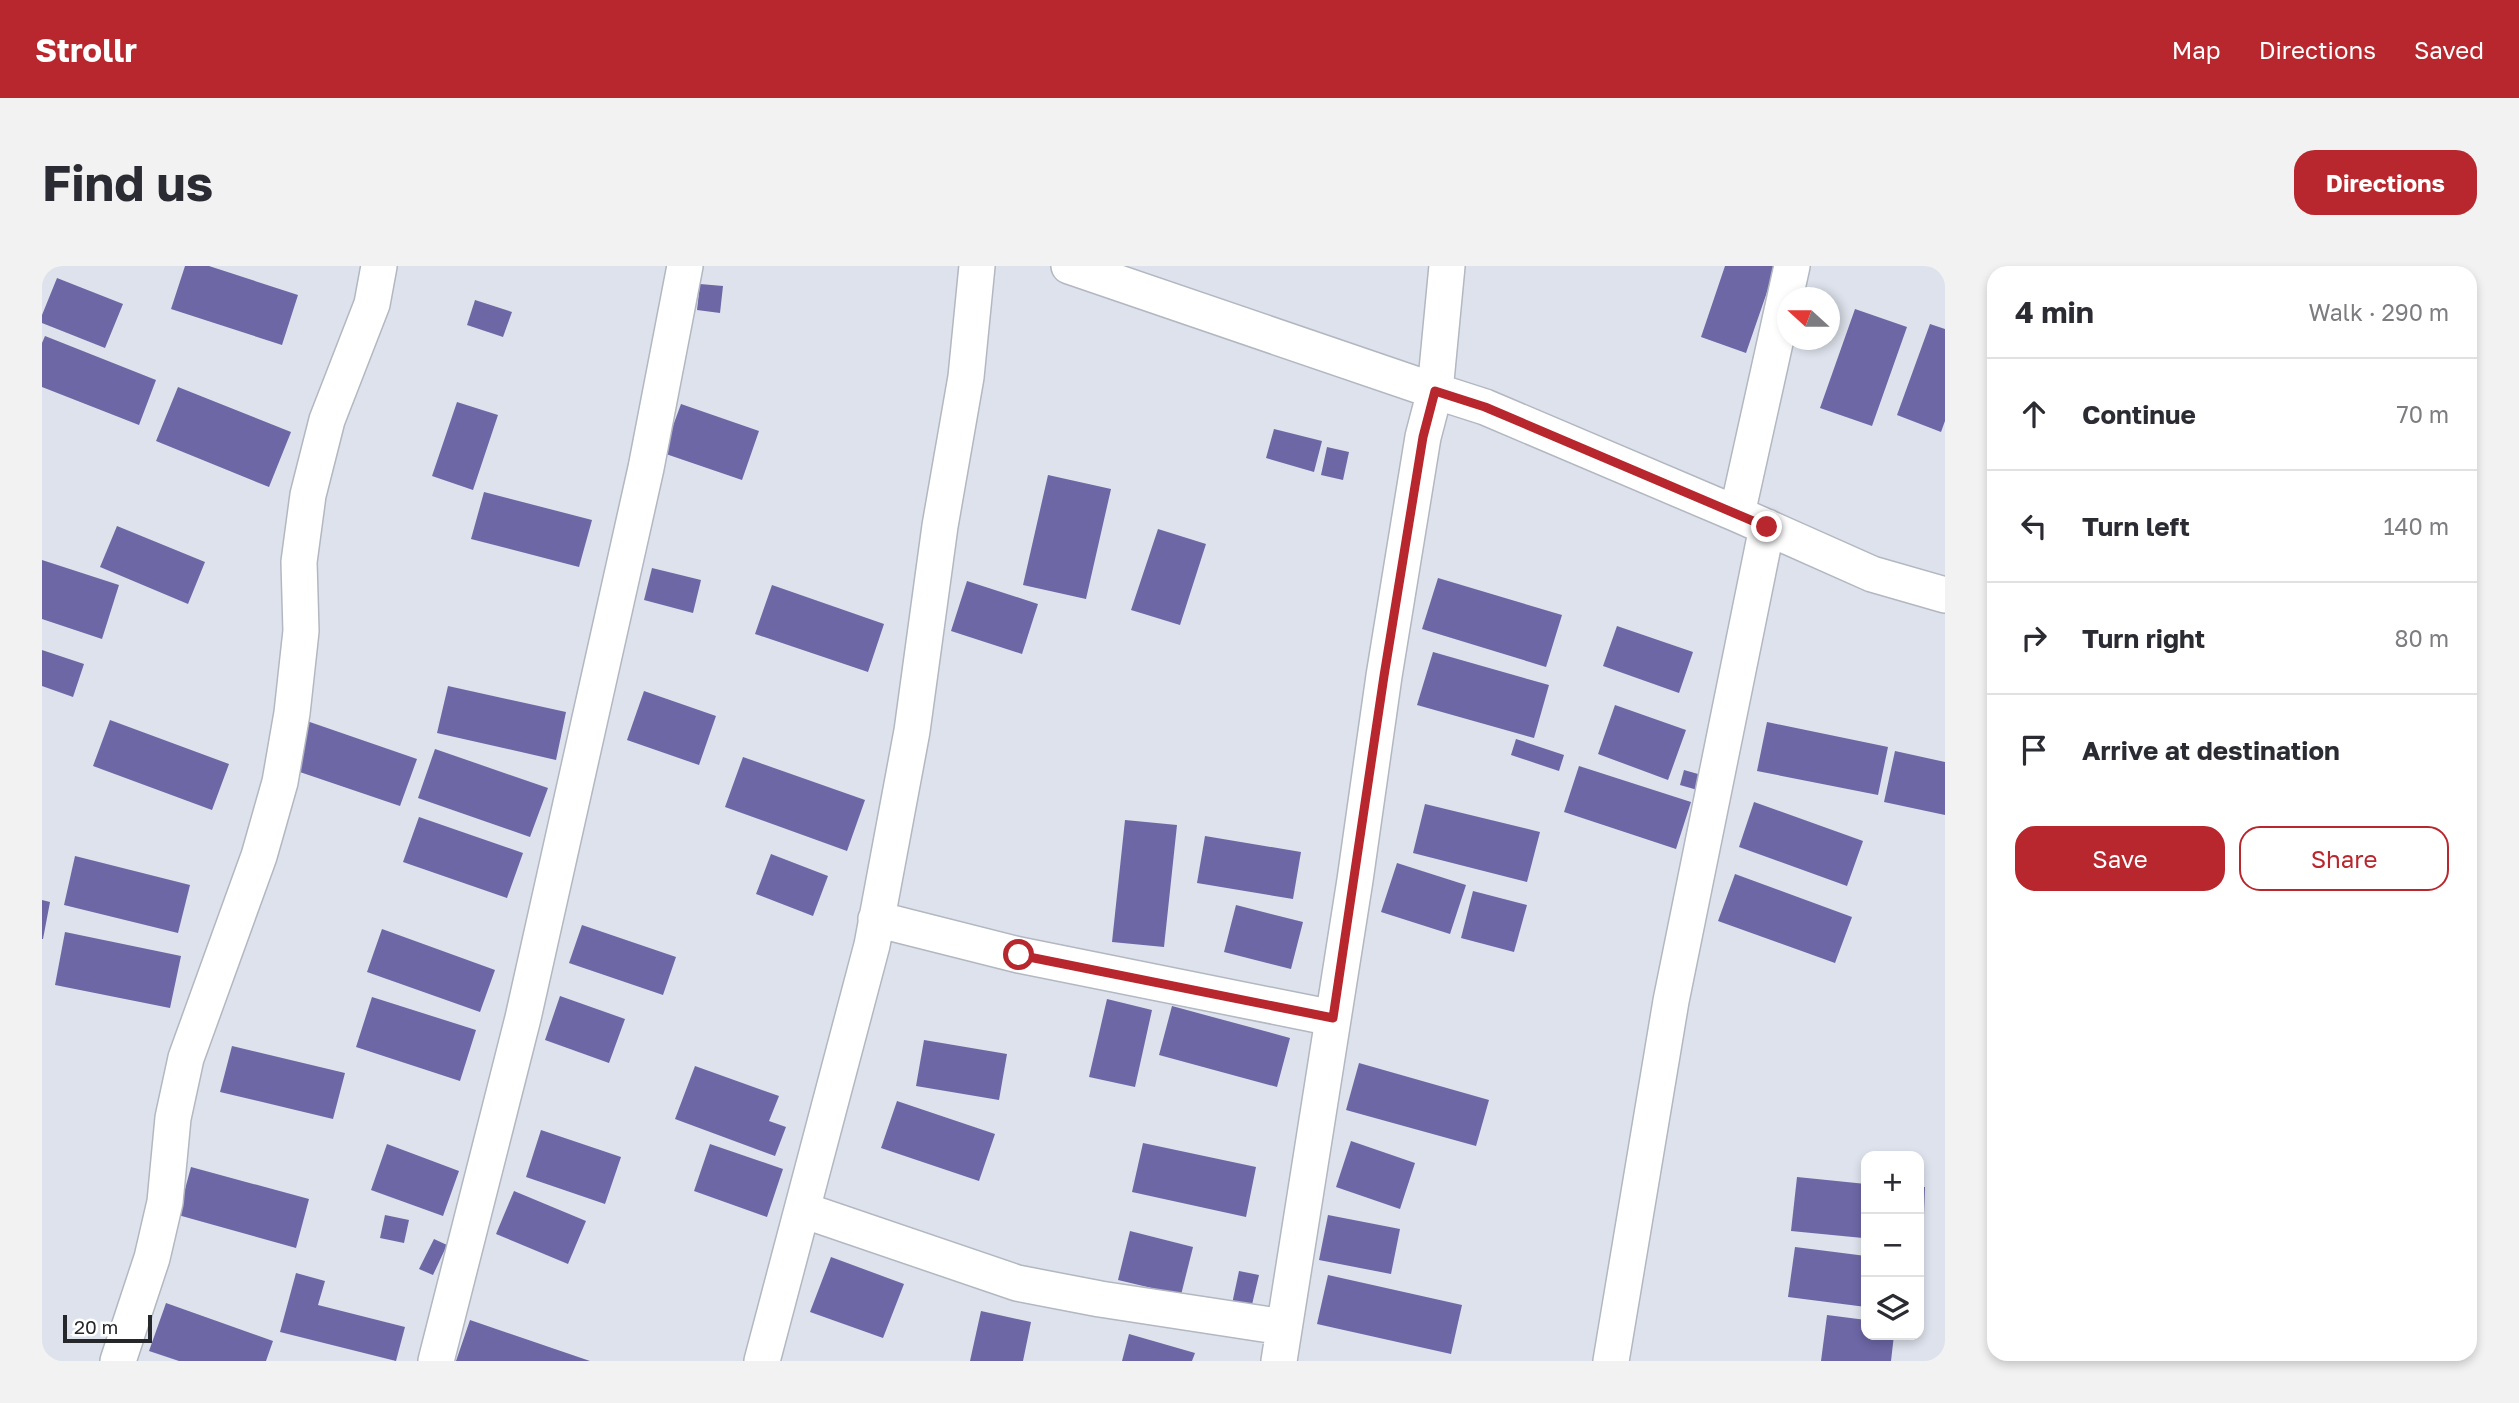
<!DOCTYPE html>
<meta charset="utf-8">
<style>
body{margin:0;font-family:"Golos Text",sans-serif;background:#f2f2f3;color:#2b2b33}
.controls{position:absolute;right:21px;bottom:21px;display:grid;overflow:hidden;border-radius:14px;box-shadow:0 4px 10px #0003}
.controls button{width:63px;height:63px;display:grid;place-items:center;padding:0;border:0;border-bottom:2px solid #e1e1e2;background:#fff;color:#2b2b33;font:35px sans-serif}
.compass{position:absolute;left:1735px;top:21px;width:63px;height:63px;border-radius:50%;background:#fff;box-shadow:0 4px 10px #0003;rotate:291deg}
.scale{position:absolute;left:21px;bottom:18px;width:89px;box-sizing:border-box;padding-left:7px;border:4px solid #25272a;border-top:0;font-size:19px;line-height:24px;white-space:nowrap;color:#25272a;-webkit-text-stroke:5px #fff;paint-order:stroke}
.stop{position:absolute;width:21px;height:21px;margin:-16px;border:5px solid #b7272d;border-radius:50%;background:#fff}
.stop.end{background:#b7272d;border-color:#fff;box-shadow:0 2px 7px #0008}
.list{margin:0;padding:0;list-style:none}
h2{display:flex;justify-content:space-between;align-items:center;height:91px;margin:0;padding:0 28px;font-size:30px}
h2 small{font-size:23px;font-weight:400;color:#7c7c81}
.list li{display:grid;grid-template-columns:46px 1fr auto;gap:21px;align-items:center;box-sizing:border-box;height:112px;padding:0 28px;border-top:2px solid #e1e1e2}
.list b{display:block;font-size:26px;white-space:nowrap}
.list em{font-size:23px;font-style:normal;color:#7c7c81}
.actions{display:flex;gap:14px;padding:21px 28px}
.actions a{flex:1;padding:16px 0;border:2px solid #b7272d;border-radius:21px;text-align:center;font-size:24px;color:#b7272d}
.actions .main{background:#b7272d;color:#fff}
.icon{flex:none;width:38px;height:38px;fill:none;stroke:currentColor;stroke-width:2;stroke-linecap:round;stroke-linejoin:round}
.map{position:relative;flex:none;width:1903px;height:1095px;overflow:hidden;border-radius:21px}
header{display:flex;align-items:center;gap:42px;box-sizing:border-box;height:98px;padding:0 35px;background:#b7272d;color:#fff}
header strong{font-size:33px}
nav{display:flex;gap:38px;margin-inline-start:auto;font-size:24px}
.intro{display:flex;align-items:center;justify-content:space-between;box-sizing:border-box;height:168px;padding:0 42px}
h1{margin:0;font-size:49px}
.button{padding:18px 32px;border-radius:21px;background:#b7272d;color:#fff;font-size:24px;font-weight:700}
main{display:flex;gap:42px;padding:0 42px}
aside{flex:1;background:#fff;border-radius:21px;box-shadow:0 4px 10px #0003}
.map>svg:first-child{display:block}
.building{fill:#6d67a6}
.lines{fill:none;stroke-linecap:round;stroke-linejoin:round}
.minor-casing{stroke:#b2b7c1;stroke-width:38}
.minor{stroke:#fff;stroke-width:35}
.route{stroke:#b7272d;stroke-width:9}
</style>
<header>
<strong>Strollr</strong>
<nav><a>Map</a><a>Directions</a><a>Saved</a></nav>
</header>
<div class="intro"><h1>Find us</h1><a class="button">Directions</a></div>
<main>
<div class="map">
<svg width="1903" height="1095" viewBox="0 0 1903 1095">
<rect width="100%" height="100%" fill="#dde2ec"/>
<path class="building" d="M143,0H167L256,29L240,79L129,43Z
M1683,0H1734L1704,87L1659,71Z
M15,12L81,38L63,82L0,57V49Z
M658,18L681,20L678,47L655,44Z
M433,34L470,46L461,71L425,59Z
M1813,43L1865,61L1830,160L1778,142Z
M1888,58L1903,63V155L1899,166L1855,149Z
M3,70L114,114L97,159L0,121V77Z
M136,121L249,166L227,221L114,175Z
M415,136L456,149L431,224L390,210Z
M639,138L717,165L700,214L621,187Z
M1232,163L1280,175L1272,206L1224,192Z
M1285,181L1307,186L1301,214L1279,209Z
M1006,209L1069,223L1044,333L981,319Z
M442,226L550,254L537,301L429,273Z
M75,260L163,296L146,338L58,301Z
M1116,263L1164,278L1138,359L1089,344Z
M0,294L77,319L60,373L0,353Z
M610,302L659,314L651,347L602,334Z
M1396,312L1520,349L1504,401L1380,363Z
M925,315L996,338L980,388L909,365Z
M730,319L842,358L826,406L713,368Z
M1575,360L1651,386L1637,427L1561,400Z
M0,384L42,398L31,431L0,420Z
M1391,386L1507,419L1492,472L1375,439Z
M406,420L524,446L514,494L395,467Z
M602,425L674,450L657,499L585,474Z
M1573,439L1644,464L1626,514L1556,488Z
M68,454L187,498L170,544L51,500Z
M262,454L375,493L358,540L246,502Z
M1725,456L1846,481L1836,529L1715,505Z
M1474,473L1522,489L1517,505L1469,489Z
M393,483L506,522L488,571L376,532Z
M1853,485L1903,496V549L1842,536Z
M701,491L823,534L805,585L683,541Z
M1537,500L1649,536L1634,583L1522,546Z
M1642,504L1663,510L1659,525L1638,519Z
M1712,536L1821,575L1805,620L1697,581Z
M1383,538L1498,566L1485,616L1371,587Z
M377,551L481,587L465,632L361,596Z
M1083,554L1135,559L1122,681L1070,676Z
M1163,570L1259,586L1251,633L1155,617Z
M729,588L786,610L771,650L714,628Z
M33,590L148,619L136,667L22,639Z
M1355,597L1424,619L1408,668L1339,646Z
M1693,608L1810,651L1793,697L1676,655Z
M1431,625L1485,639L1472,686L1419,672Z
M0,634L8,636L1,673H0Z
M1194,639L1261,656L1249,703L1182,686Z
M540,659L634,691L621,729L527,697Z
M340,663L453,704L438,746L325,706Z
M23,666L139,690L128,742L13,719Z
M518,730L583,753L567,797L503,774Z
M330,731L434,764L418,815L314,781Z
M1065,733L1110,744L1093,821L1047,811Z
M1130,740L1248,772L1235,821L1117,789Z
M882,774L965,788L957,834L874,820Z
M190,780L303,807L291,853L178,826Z
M1317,797L1447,834L1434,880L1304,844Z
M653,800L737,830L727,855L744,861L733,890L633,853Z
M855,835L953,868L937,915L839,882Z
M499,864L579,891L563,938L484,911Z
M1309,875L1373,897L1358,943L1294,921Z
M1101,877L1214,901L1204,951L1090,926Z
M345,878L417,905L401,950L329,924Z
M668,878L741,903L725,951L652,925Z
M149,901L267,933L254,982L136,949Z
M1755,911L1824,918V950L1821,972L1749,965Z
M1877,921H1883L1882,949L1877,948Z
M472,925L544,955L526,998L454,968Z
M343,949L367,954L362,977L338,972Z
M1286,949L1358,963L1349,1008L1277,994Z
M1088,965L1151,981L1139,1029L1076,1014Z
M392,973L405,979L391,1009L377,1003Z
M1753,981L1824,990V1041L1746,1031Z
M789,991L862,1018L841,1072L768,1046Z
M1197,1005L1217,1009L1209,1043L1190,1038Z
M254,1007L283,1015L276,1039L363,1061L354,1095L238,1066Z
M1286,1009L1420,1039L1409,1088L1275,1058Z
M124,1037L231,1075L224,1095H137L107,1085Z
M939,1045L989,1056L981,1095H928Z
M1785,1049L1824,1054V1069H1852L1849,1095H1779Z
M428,1054L548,1095H414Z
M1087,1068L1153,1087L1150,1095H1080Z"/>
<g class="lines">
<g class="minor-casing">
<path id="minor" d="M1027,0L1393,125L1381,171L1342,410L1313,614L1237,1095
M1405,0L1393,125L1443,141L1695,248L1830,308L1903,329
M1695,248L1750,0
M834,653L977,689L1291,752
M761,944L975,1017L1058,1033L1242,1061
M76,1095L110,992L123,936L131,852L144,792L217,590L238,516L250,447L259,365L257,296L266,229L285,154L330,38L337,0
M394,1095L481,752L604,202L643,0
M720,1095L830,679L870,465L898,260L924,111L935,0
M1569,1095L1629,735L1725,261"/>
</g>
<use href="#minor" class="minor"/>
</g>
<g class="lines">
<path class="route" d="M977,689L1291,752L1342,410L1381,171L1393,125L1443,141L1725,261"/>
</g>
</svg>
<div class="controls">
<button>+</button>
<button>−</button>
<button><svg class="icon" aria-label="layers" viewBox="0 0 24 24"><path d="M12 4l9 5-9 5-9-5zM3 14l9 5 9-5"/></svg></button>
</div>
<svg class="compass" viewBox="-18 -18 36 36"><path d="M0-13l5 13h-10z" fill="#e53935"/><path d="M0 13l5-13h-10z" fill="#7c7c81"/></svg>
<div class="scale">20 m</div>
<div class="stop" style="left:977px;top:689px"></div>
<div class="stop end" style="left:1725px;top:261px"></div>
</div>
<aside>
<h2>4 min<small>Walk · 290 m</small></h2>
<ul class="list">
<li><svg class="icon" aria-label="ahead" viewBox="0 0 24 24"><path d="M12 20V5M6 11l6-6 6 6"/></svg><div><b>Continue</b></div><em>70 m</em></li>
<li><svg class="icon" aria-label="left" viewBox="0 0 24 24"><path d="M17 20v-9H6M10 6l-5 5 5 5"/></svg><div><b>Turn left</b></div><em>140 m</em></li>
<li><svg class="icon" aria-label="right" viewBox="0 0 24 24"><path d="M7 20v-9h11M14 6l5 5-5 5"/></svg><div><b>Turn right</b></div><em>80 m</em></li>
<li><svg class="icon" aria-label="arrive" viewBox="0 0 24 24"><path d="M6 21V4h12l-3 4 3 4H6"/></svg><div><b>Arrive at destination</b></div></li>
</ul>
<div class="actions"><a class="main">Save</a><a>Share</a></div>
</aside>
</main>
